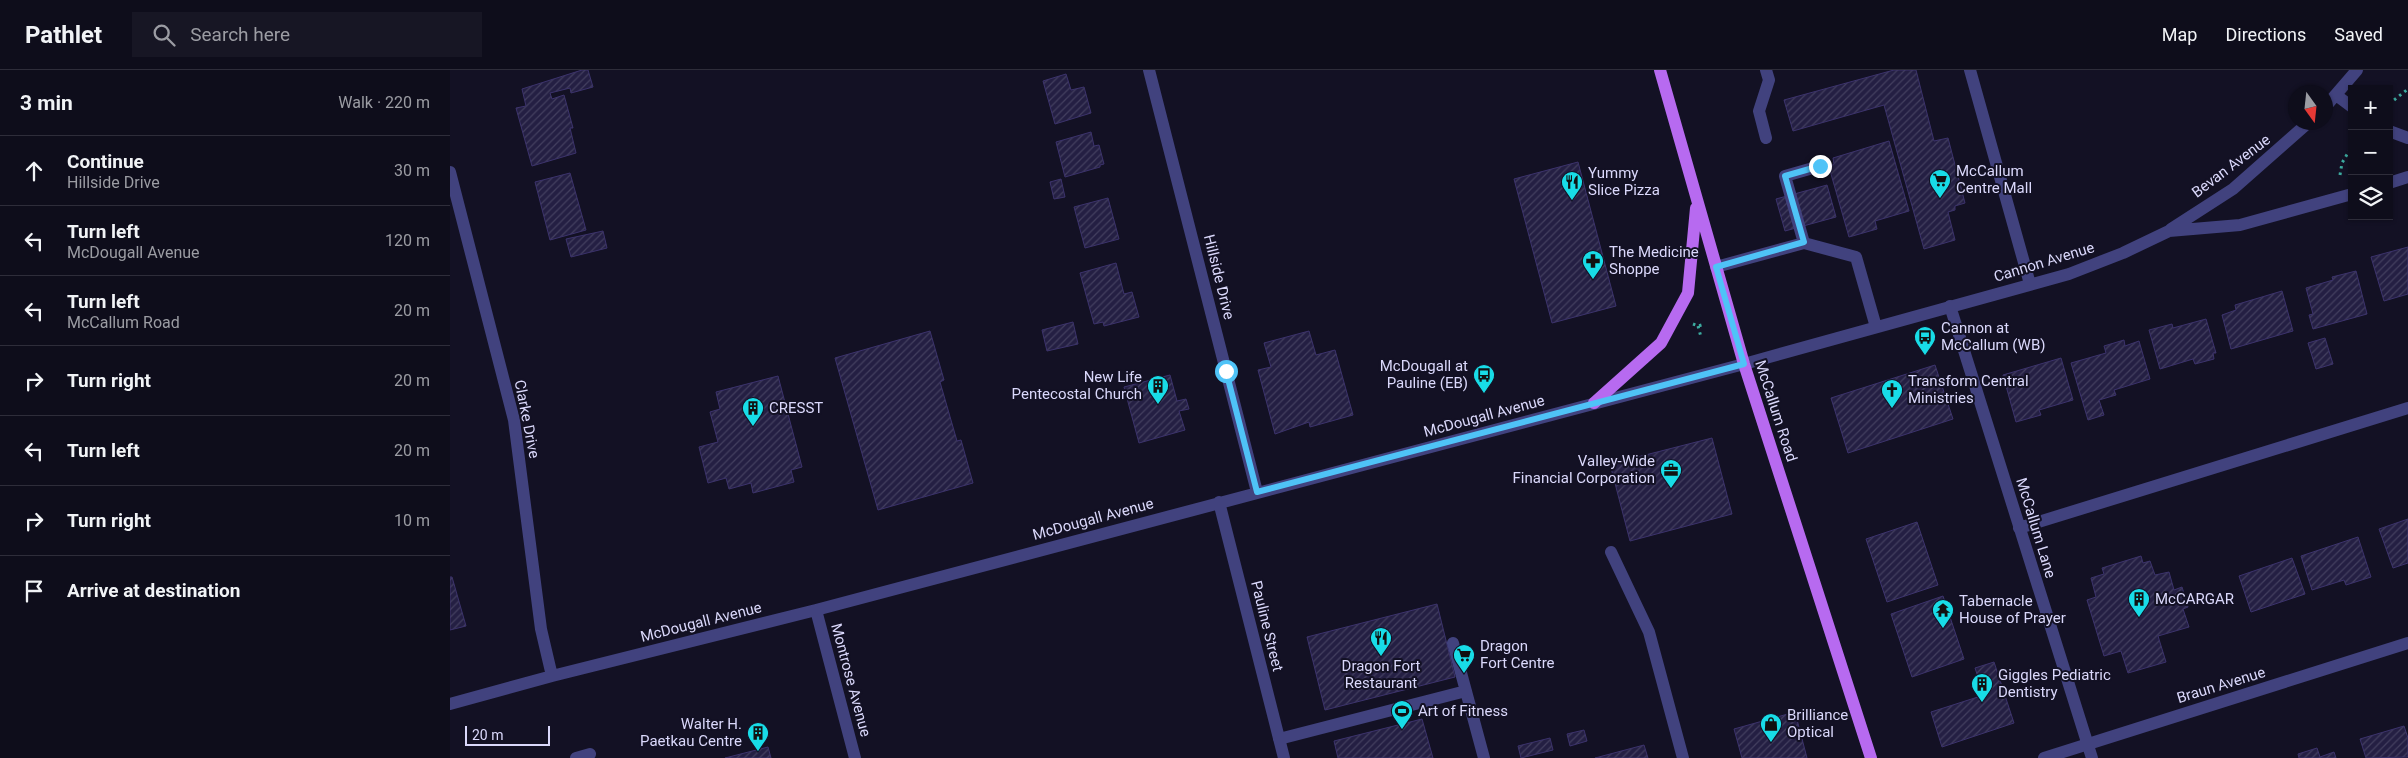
<!DOCTYPE html>
<meta charset="utf-8">
<style>
body{margin:0;font-family:Roboto,sans-serif;background:#171624;color:#f1f3f6}
.controls{position:absolute;right:15px;top:15px;display:grid;overflow:hidden;border-radius:0px;box-shadow:0 1px 4px #0004}
.controls button{width:45px;height:45px;display:grid;place-items:center;padding:0;border:0;border-bottom:1px solid #2e2d3a;background:#0e0d1b;color:#f1f3f6;font:25px sans-serif}
.compass{position:absolute;left:1838px;top:15px;width:45px;height:45px;border-radius:50%;background:#0e0d1b;box-shadow:0 1px 4px #0004;rotate:165deg}
.scale{position:absolute;left:15px;bottom:12px;width:85px;box-sizing:border-box;padding-left:5px;border:2px solid #dad8fb;border-top:0;font-size:14px;line-height:18px;white-space:nowrap;color:#dad8fb;-webkit-text-stroke:4px #131124;paint-order:stroke}
.stop{position:absolute;width:15px;height:15px;margin:-11px;border:4px solid #4fc3f7;border-radius:50%;background:#fff}
.stop.end{background:#4fc3f7;border-color:#fff;box-shadow:0 1px 5px #0008}
.list{margin:0;padding:0;list-style:none}
h2{display:flex;justify-content:space-between;align-items:center;height:65px;margin:0;padding:0 20px;font-size:21px}
h2 small{font-size:16px;font-weight:400;color:#9b9ca3}
.list li{display:grid;grid-template-columns:32px 1fr auto;gap:15px;align-items:center;box-sizing:border-box;height:70px;padding:0 20px;border-top:1px solid #2e2d3a}
.list b{display:block;font-size:19px;white-space:nowrap}
.list p{margin:0;font-size:16px;white-space:nowrap;color:#9b9ca3}
.list em{font-size:16px;font-style:normal;color:#9b9ca3}
.icon{flex:none;width:28px;height:28px;fill:none;stroke:currentColor;stroke-width:2;stroke-linecap:round;stroke-linejoin:round}
.map{position:relative;flex:none;width:1958px;height:688px;overflow:hidden}
header{display:flex;align-items:center;gap:30px;box-sizing:border-box;height:70px;padding:0 25px;background:#0e0d1b;border-bottom:1px solid #2e2d3a}
header strong{font-size:24px}
nav{display:flex;gap:28px;margin-inline-start:auto;font-size:18px}
.search{width:350px;height:45px;background:#171624;display:flex;align-items:center;gap:12px;box-sizing:border-box;padding:0 18px;border-radius:0px;color:#9b9ca3;font-size:19px}
main{display:flex}
aside{flex:1;background:#0e0d1b}
.map>svg:first-child{display:block}
.building{fill:url(#building-hatch);stroke:#3c336c}
.lines{fill:none;stroke-linecap:round;stroke-linejoin:round}
.path{stroke:#3cab9f;stroke-width:3;stroke-dasharray:2.5 4;stroke-linecap:butt}
.minor{stroke:#41427e;stroke-width:12}
.major{stroke:#b76af0;stroke-width:12}
.route{stroke:#4fc3f7;stroke-width:6}
.labels{text-anchor:middle;stroke-width:4;stroke-linejoin:round;paint-order:stroke}
.street-label{font-size:15px;fill:#dad8fb;stroke:#131124}
.poi-label{font-size:15px;fill:#dad8fb;stroke:#131124;text-anchor:start}
</style>
<header>
<strong>Pathlet</strong>
<div class="search"><svg class="icon" aria-label="search" viewBox="0 0 24 24"><circle cx="10" cy="10" r="6"/><path d="M15 15l6 6"/></svg>Search here</div>
<nav><a>Map</a><a>Directions</a><a>Saved</a></nav>
</header>
<main>
<aside>
<h2>3 min<small>Walk · 220 m</small></h2>
<ul class="list">
<li><svg class="icon" aria-label="ahead" viewBox="0 0 24 24"><path d="M12 20V5M6 11l6-6 6 6"/></svg><div><b>Continue</b><p>Hillside Drive</p></div><em>30 m</em></li>
<li><svg class="icon" aria-label="left" viewBox="0 0 24 24"><path d="M17 20v-9H6M10 6l-5 5 5 5"/></svg><div><b>Turn left</b><p>McDougall Avenue</p></div><em>120 m</em></li>
<li><svg class="icon" aria-label="left" viewBox="0 0 24 24"><path d="M17 20v-9H6M10 6l-5 5 5 5"/></svg><div><b>Turn left</b><p>McCallum Road</p></div><em>20 m</em></li>
<li><svg class="icon" aria-label="right" viewBox="0 0 24 24"><path d="M7 20v-9h11M14 6l5 5-5 5"/></svg><div><b>Turn right</b></div><em>20 m</em></li>
<li><svg class="icon" aria-label="left" viewBox="0 0 24 24"><path d="M17 20v-9H6M10 6l-5 5 5 5"/></svg><div><b>Turn left</b></div><em>20 m</em></li>
<li><svg class="icon" aria-label="right" viewBox="0 0 24 24"><path d="M7 20v-9h11M14 6l5 5-5 5"/></svg><div><b>Turn right</b></div><em>10 m</em></li>
<li><svg class="icon" aria-label="arrive" viewBox="0 0 24 24"><path d="M6 21V4h12l-3 4 3 4H6"/></svg><div><b>Arrive at destination</b></div></li>
</ul>
</aside>
<div class="map">
<svg width="1958" height="688" viewBox="0 0 1958 688">
<defs>
<pattern id="building-hatch" width="6" height="6" patternUnits="userSpaceOnUse" patternTransform="scale(1.25)"><rect width="6" height="6" fill="#241f43"/><path d="M-1 1l2-2M0 6l6-6M5 7l2-2" fill="none" stroke="#433f5f"/></pattern>
</defs>
<rect width="100%" height="100%" fill="#131124"/>
<path class="building" d="M132,0H138L143,17L121,23L120,18L100,23L102,29L114,25L123,58H120L126,83L82,96L66,38L76,36L72,19Z
M1444,0H1466L1484,71L1498,68L1515,133L1505,136V140L1498,142L1505,170L1474,179L1434,35L1343,61L1334,30Z
M616,4L621,20L634,17L641,43L605,54L593,11Z
M641,62L644,76L649,75L654,94L650,95V97L615,107L606,72Z
M1439,71L1459,141L1425,151L1427,159L1399,167L1379,97L1384,94L1383,88Z
M1128,92L1166,236L1102,253L1064,109Z
M120,103L136,160L100,170L85,112Z
M611,109L615,127L604,129L600,112Z
M1377,115L1386,147L1335,161L1326,129Z
M658,128L669,169L635,178L624,137Z
M153,161L157,178L121,187L116,169Z
M1958,177V224L1934,231L1921,187Z
M666,193L674,224L682,222L689,247L654,256L653,252L644,254L630,203Z
M1906,201L1917,244L1863,259L1859,245L1863,244L1856,218L1883,210L1882,207Z
M1832,221L1843,261L1781,279L1772,245L1786,240L1785,235Z
M1756,249L1766,283H1763L1764,289L1745,294L1743,289L1710,299L1699,260L1722,254L1723,258Z
M623,252L628,274L597,281L592,260Z
M480,261L494,310L490,312L507,371L511,370L523,413L428,440L385,288Z
M859,261L866,285L885,280L903,345L860,357L859,352L825,364L808,300L821,297L814,273Z
M1875,268L1883,294L1866,299L1858,273Z
M1674,270L1675,276L1689,271L1700,309L1664,320L1666,325L1649,330L1654,345L1638,350L1621,293L1656,283L1654,276Z
M1611,288L1623,330L1589,340L1591,345L1566,352L1553,305Z
M1485,295L1503,349L1398,383L1381,328Z
M720,305L727,331L736,329L739,339L729,341L735,360L689,373L674,317Z
M328,306L352,397L341,400L344,412L303,423L301,413L279,419L276,408L258,413L249,377L268,372L260,342L270,339L266,322Z
M1262,368L1282,444L1180,471L1160,394Z
M1958,449V493L1943,498L1929,459Z
M1467,452L1488,515L1437,532L1416,469Z
M1908,467L1921,507L1896,515L1894,510L1862,520L1851,486Z
M1691,486L1693,493L1700,491L1705,505L1719,502L1724,520L1732,517L1738,537L1733,539L1739,557L1708,566L1716,592L1678,603L1671,581L1654,586L1637,530L1646,527L1641,508L1654,504L1652,498Z
M1842,488L1855,524L1801,542L1789,506Z
M0,507H2L16,556L0,560Z
M1493,526L1514,589L1462,607L1441,544Z
M987,534L1005,607L875,640L857,567Z
M1544,592L1564,653L1492,677L1481,642L1534,625L1525,598Z
M1345,642L1357,688H1292L1284,659Z
M972,649L983,688H888L884,671Z
M1954,656L1958,668V687L1916,688L1910,669Z
M1134,660L1137,671L1120,676L1117,664Z
M1100,668L1103,680L1071,688L1068,676Z
M1194,675L1198,688H1145Z
M318,677L321,688H275Z
M1867,678L1870,687L1884,682L1886,688H1849L1848,684Z"/>
<g class="lines">
<path class="path" d="M1939,34L1958,19
M1890,105L1892,93L1902,76
M1243,254L1248,256L1255,254
M1248,256L1251,267"/>
<path class="minor" d="M699,0L807,422
M1520,0L1580,214
M1886,25L1902,37
M1876,36L1907,0
M1939,61L1958,68
M1316,68L1309,41L1319,10L1316,0
M0,102L64,350L91,559L102,606
M1939,113L1958,107
M1721,159L1783,119L1859,52
M1354,173L1335,106L1370,96
M1266,197L1354,173L1406,187L1426,257
M1500,236L1642,688
M769,432L834,688
M1569,458L1958,338
M1161,482L1199,562L1233,688
M366,540L405,688
M1003,573L1034,688
M0,634L102,606L366,540L1294,294L1619,204L1673,183L1719,161L1790,155L1902,124
M829,669L1016,621
M126,688L140,684
M1594,688L1958,573"/>
<path class="major" d="M1210,0L1294,294L1421,688
M1144,333L1211,273L1238,223L1246,138"/>
</g>
<g class="lines">
<path class="route" d="M776,301L807,422L1294,294L1266,197L1354,172L1335,106L1370,96"/>
</g>
<defs>
<g id="supermarket-pin" transform="scale(1.125)"><path d="M0 17L-7.5 6A9.5 9.5 0 1 1 7.5 6Z" fill="#18dce7" stroke="#131124"/><path d="M-6-5.5h2.5l.6 2H6L4.5 2H-2.5L-4.4-4H-6ZM-1.5 3.2a1.3 1.3 0 1 0 .1 0ZM3 3.2a1.3 1.3 0 1 0 .1 0Z" fill="#111"/></g>
<g id="restaurant-pin" transform="scale(1.125)"><path d="M0 17L-7.5 6A9.5 9.5 0 1 1 7.5 6Z" fill="#18dce7" stroke="#131124"/><path d="M-5-6h1v4h1v-4h1v4h1v-4h1v5L-1.5 .5V6h-2V.5L-5-1ZM5-6V6H3V1.5H1.5Q1.5-4 5-6Z" fill="#111"/></g>
<g id="pharmacy-pin" transform="scale(1.125)"><path d="M0 17L-7.5 6A9.5 9.5 0 1 1 7.5 6Z" fill="#18dce7" stroke="#131124"/><path d="M-2-6h4v4h4v4h-4v4h-4v-4h-4v-4h4Z" fill="#111"/></g>
<g id="bus-pin" transform="scale(1.125)"><path d="M0 17L-7.5 6A9.5 9.5 0 1 1 7.5 6Z" fill="#18dce7" stroke="#131124"/><path d="M-5-6H5V4H4V6H2V4H-2V6H-4V4H-5ZM-3.5-4V0h7V-4ZM-3.5 1.2v1.5H-2V1.2ZM2 1.2v1.5H3.5V1.2Z" fill="#111"/></g>
<g id="building-pin" transform="scale(1.125)"><path d="M0 17L-7.5 6A9.5 9.5 0 1 1 7.5 6Z" fill="#18dce7" stroke="#131124"/><path d="M-4-6H4V6H1V3H-1V6H-4ZM-2.5-4.3h1.7v1.8h-1.7ZM.8-4.3h1.7v1.8H.8ZM-2.5-1h1.7V.8h-1.7ZM.8-1h1.7V.8H.8Z" fill="#111"/></g>
<g id="church-pin" transform="scale(1.125)"><path d="M0 17L-7.5 6A9.5 9.5 0 1 1 7.5 6Z" fill="#18dce7" stroke="#131124"/><path d="M-1.2-6h2.4v3.5h3.3v2.4h-3.3V6h-2.4V-.1h-3.3v-2.4h3.3Z" fill="#111"/></g>
<g id="office-pin" transform="scale(1.125)"><path d="M0 17L-7.5 6A9.5 9.5 0 1 1 7.5 6Z" fill="#18dce7" stroke="#131124"/><path d="M-6-3h4V-5.5h4V-3h4V5H-6ZM-1-4.5V-3h2v-1.5ZM-6 0V1H6V0Z" fill="#111"/></g>
<g id="temple-pin" transform="scale(1.125)"><path d="M0 17L-7.5 6A9.5 9.5 0 1 1 7.5 6Z" fill="#18dce7" stroke="#131124"/><path d="M0-6L5-2H3V0L6.5 2.5H4V6H1.5V3h-3V6H-4V2.5H-6.5L-3 0V-2H-5Z" fill="#111"/></g>
<g id="stadium-pin" transform="scale(1.125)"><path d="M0 17L-7.5 6A9.5 9.5 0 1 1 7.5 6Z" fill="#18dce7" stroke="#131124"/><path d="M0-5a6.5 5 0 1 0 0 10a6.5 5 0 1 0 0-10ZM-3.5-1.8h7v3.6h-7Z" fill="#111"/></g>
<g id="shop-pin" transform="scale(1.125)"><path d="M0 17L-7.5 6A9.5 9.5 0 1 1 7.5 6Z" fill="#18dce7" stroke="#131124"/><path d="M-5-2.5h2.3a2.7 3.5 0 0 1 5.4 0H5L5.5 6h-11ZM-1.5-2.5h3a1.5 2.3 0 0 0-3 0Z" fill="#111"/></g>
</defs>
<g fill-rule="evenodd">
<use href="#supermarket-pin" x="1490" y="110"/>
<use href="#restaurant-pin" x="1122" y="112"/>
<use href="#pharmacy-pin" x="1143" y="191"/>
<use href="#bus-pin" x="1475" y="267"/>
<use href="#bus-pin" x="1034" y="305"/>
<use href="#building-pin" x="708" y="316"/>
<use href="#church-pin" x="1442" y="320"/>
<use href="#building-pin" x="303" y="338"/>
<use href="#office-pin" x="1221" y="400"/>
<use href="#building-pin" x="1689" y="529"/>
<use href="#temple-pin" x="1493" y="540"/>
<use href="#restaurant-pin" x="931" y="568"/>
<use href="#supermarket-pin" x="1014" y="585"/>
<use href="#building-pin" x="1532" y="614"/>
<use href="#stadium-pin" x="952" y="641"/>
<use href="#shop-pin" x="1321" y="654"/>
<use href="#building-pin" x="308" y="663"/>
</g>
<g class="labels">
<g class="street-label">
<text transform="translate(1781 96) rotate(-37)" y="5">Bevan Avenue</text>
<text transform="translate(1594 192) rotate(-17)" y="5">Cannon Avenue</text>
<text transform="translate(769 207) rotate(76)" y="5">Hillside Drive</text>
<text transform="translate(1326 341) rotate(72)" y="5">McCallum Road</text>
<text transform="translate(1034 346) rotate(-15)" y="5">McDougall Avenue</text>
<text transform="translate(77 349) rotate(79)" y="5">Clarke Drive</text>
<text transform="translate(643 449) rotate(-15)" y="5">McDougall Avenue</text>
<text transform="translate(1586 458) rotate(73)" y="5">McCallum Lane</text>
<text transform="translate(251 552) rotate(-14)" y="5">McDougall Avenue</text>
<text transform="translate(817 556) rotate(76)" y="5">Pauline Street</text>
<text transform="translate(401 610) rotate(75)" y="5">Montrose Avenue</text>
<text transform="translate(1771 615) rotate(-17)" y="5">Braun Avenue</text>
</g>
<g class="poi-label">
<text x="1506" y="106">McCallum<tspan x="1506" dy="17">Centre Mall</tspan></text>
<text x="1138" y="108">Yummy<tspan x="1138" dy="17">Slice Pizza</tspan></text>
<text x="1159" y="187">The Medicine<tspan x="1159" dy="17">Shoppe</tspan></text>
<text x="1491" y="263">Cannon at<tspan x="1491" dy="17">McCallum (WB)</tspan></text>
<text x="1018" y="301" text-anchor="end">McDougall at<tspan x="1018" dy="17">Pauline (EB)</tspan></text>
<text x="692" y="312" text-anchor="end">New Life<tspan x="692" dy="17">Pentecostal Church</tspan></text>
<text x="1458" y="316">Transform Central<tspan x="1458" dy="17">Ministries</tspan></text>
<text x="319" y="343">CRESST</text>
<text x="1205" y="396" text-anchor="end">Valley-Wide<tspan x="1205" dy="17">Financial Corporation</tspan></text>
<text x="1705" y="534">McCARGAR</text>
<text x="1509" y="536">Tabernacle<tspan x="1509" dy="17">House of Prayer</tspan></text>
<text x="1030" y="581">Dragon<tspan x="1030" dy="17">Fort Centre</tspan></text>
<text x="931" y="601" text-anchor="middle">Dragon Fort<tspan x="931" dy="17">Restaurant</tspan></text>
<text x="1548" y="610">Giggles Pediatric<tspan x="1548" dy="17">Dentistry</tspan></text>
<text x="968" y="646">Art of Fitness</text>
<text x="1337" y="650">Brilliance<tspan x="1337" dy="17">Optical</tspan></text>
<text x="292" y="659" text-anchor="end">Walter H.<tspan x="292" dy="17">Paetkau Centre</tspan></text>
</g>
</g>
</svg>
<div class="controls">
<button>+</button>
<button>−</button>
<button><svg class="icon" aria-label="layers" viewBox="0 0 24 24"><path d="M12 4l9 5-9 5-9-5zM3 14l9 5 9-5"/></svg></button>
</div>
<svg class="compass" viewBox="-18 -18 36 36"><path d="M0-13l5 13h-10z" fill="#e53935"/><path d="M0 13l5-13h-10z" fill="#9b9ca3"/></svg>
<div class="scale">20 m</div>
<div class="stop" style="left:776px;top:301px"></div>
<div class="stop end" style="left:1370px;top:96px"></div>
</div>
</main>
